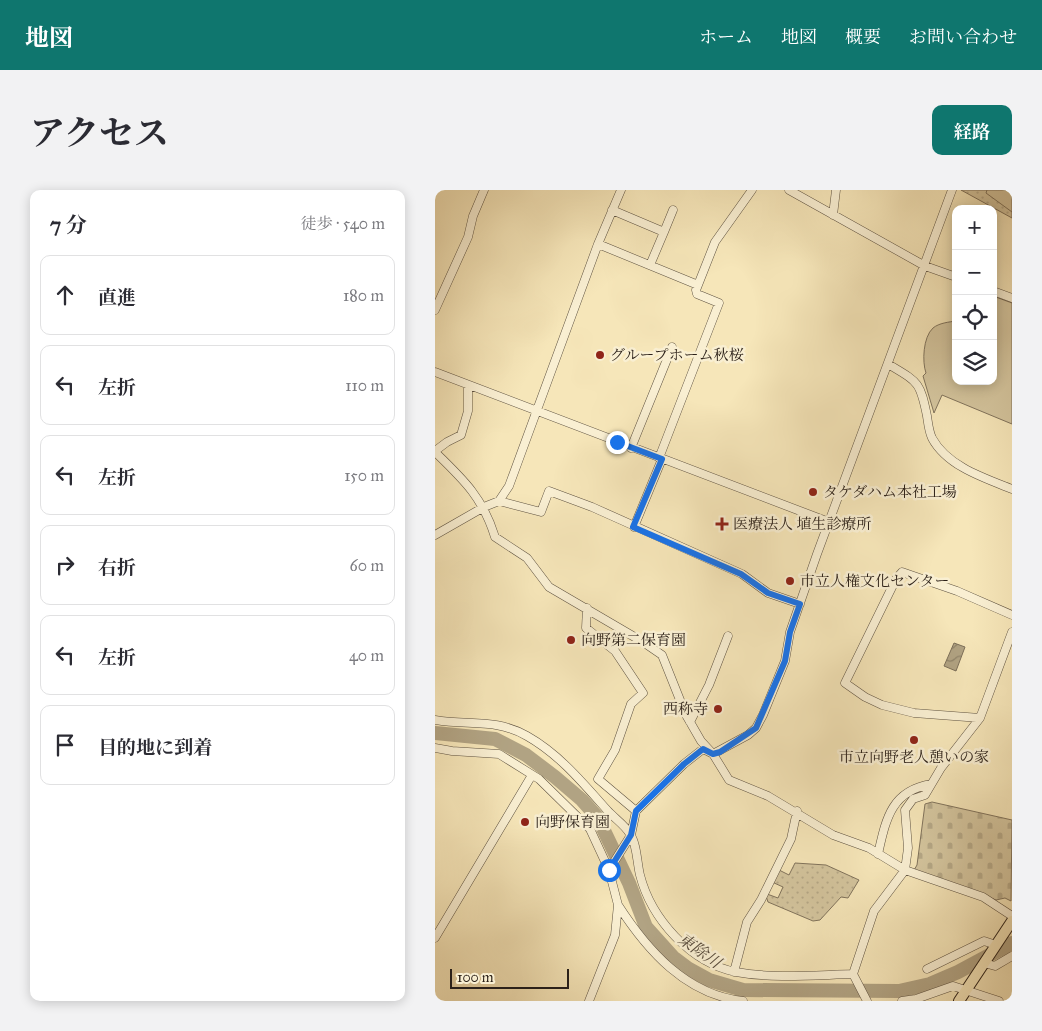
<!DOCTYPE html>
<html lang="ja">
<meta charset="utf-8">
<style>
body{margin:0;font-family:"IM FELL Great Primer","Noto Serif JP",serif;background:#f2f2f3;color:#2b2b33}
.controls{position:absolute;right:15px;top:15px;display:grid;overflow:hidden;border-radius:10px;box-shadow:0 2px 12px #0003}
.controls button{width:45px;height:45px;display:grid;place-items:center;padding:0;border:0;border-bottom:1px solid #e1e1e2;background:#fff;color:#2b2b33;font:25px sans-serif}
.scale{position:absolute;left:15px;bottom:12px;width:119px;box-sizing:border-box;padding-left:5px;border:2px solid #2c2119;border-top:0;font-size:14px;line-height:18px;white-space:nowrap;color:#2c2119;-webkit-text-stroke:4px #f9efd2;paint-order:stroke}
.stop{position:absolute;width:15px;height:15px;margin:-11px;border:4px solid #1a73e8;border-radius:50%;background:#fff}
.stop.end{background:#1a73e8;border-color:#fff;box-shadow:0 1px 5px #0008}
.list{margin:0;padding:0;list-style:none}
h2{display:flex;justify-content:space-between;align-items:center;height:65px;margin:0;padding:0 20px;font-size:21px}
h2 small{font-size:16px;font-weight:400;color:#7c7c81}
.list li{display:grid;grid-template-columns:32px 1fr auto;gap:15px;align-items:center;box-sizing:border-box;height:80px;margin:0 10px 10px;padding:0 10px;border:1px solid #e1e1e2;border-radius:10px}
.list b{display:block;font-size:19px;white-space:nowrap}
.list em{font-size:16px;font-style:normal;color:#7c7c81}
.icon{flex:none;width:28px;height:28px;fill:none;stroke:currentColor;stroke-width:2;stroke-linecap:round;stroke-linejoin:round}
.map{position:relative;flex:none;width:577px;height:811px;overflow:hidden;border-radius:10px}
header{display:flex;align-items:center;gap:30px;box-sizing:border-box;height:70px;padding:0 25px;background:#0f766e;color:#fff}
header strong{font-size:24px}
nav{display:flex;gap:28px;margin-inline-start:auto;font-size:18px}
.intro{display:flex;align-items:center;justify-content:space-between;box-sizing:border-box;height:120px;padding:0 30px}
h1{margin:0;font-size:35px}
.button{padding:12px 22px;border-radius:10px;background:#0f766e;color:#fff;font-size:18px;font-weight:700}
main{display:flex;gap:30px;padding:0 30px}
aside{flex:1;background:#fff;border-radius:10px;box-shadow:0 2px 12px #0003}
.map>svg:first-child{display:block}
.cemetery{fill:url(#cemetery-stones);stroke:#80735c}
.park{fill:url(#park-dots);stroke:#80735c}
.pitch{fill:#d4c59e;stroke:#80735c}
.water{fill:url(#water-waves);stroke:#7c6f59}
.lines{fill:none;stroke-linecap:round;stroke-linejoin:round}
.river{stroke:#b1a383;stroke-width:14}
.minor-casing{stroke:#5e5241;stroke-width:9}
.major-casing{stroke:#2c2119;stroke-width:12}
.minor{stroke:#f9efd2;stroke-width:8}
.major{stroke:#f6e6b9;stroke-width:10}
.route{stroke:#1a73e8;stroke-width:6}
.poi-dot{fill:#8f2418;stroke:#f9efd2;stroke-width:2}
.labels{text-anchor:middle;stroke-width:5;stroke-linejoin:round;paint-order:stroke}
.poi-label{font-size:15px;fill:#2c2119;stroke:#f9efd2;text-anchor:start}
.water-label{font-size:16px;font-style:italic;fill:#5b4e3e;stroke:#f9efd2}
</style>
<header>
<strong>地図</strong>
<nav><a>ホーム</a><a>地図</a><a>概要</a><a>お問い合わせ</a></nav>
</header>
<div class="intro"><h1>アクセス</h1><a class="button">経路</a></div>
<main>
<aside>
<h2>7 分<small>徒歩 · 540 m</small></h2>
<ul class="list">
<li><svg class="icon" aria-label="ahead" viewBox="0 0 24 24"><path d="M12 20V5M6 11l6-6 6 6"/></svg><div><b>直進</b></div><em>180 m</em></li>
<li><svg class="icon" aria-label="left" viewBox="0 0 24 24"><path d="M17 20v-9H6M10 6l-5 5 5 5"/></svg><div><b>左折</b></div><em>110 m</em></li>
<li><svg class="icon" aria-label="left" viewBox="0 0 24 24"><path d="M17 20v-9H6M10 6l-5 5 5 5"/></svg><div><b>左折</b></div><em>150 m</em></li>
<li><svg class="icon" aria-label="right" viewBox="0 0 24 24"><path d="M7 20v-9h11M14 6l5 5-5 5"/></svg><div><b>右折</b></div><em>60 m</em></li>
<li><svg class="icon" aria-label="left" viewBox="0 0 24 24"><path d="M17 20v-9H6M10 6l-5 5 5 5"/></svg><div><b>左折</b></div><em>40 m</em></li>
<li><svg class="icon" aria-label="arrive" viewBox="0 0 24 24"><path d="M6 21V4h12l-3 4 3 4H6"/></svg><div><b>目的地に到着</b></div></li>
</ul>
</aside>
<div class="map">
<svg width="577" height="811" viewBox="0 0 577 811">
<defs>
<pattern id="cemetery-stones" width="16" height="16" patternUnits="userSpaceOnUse" patternTransform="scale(1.25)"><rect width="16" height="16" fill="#d4c59e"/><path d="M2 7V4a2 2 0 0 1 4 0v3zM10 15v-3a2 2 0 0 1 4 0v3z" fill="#b6a988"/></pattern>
<pattern id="park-dots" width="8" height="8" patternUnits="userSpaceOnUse" patternTransform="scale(1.25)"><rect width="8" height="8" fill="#d4c59e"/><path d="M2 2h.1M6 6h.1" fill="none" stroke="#b6a988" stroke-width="1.8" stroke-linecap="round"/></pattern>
<pattern id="water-waves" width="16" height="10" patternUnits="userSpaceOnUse" patternTransform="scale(1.25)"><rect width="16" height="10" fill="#b1a383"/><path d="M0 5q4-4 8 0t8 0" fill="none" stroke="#90846a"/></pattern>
</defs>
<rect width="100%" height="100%" fill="#f6e6b9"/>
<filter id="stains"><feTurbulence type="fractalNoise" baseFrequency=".004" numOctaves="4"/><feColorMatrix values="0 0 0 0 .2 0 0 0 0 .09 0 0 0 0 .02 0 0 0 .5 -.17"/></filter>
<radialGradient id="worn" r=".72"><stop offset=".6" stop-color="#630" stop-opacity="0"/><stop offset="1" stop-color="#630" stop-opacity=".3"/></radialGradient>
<path class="cemetery" d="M497,612L577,630L576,711L570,708L561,710L520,694L478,682L482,675L490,614Z"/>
<path class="park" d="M526,0H577V28Z
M360,673L391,675L424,690L413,708L406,707L385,730L378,731L333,712L331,706L332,704L343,708L348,697L337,692L344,680L354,685Z"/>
<path class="pitch" d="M552,0H577V22L551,3Z
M558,106L577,113V234L507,205L499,223L488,186L491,183C487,172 488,147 498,138C504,133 514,132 521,131V191H558Z"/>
<path class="water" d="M519,453L530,457L521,481L509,476Z"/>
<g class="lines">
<path class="river" d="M0,543L60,549L91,565L120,587L147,610L163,628L194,693L211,737L238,767L254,779L274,790L308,800L464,801L495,794L523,782L577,753"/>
<g class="minor-casing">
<path id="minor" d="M354,0L490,76L521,87
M177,20L229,42L215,75
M398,25L401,0
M229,42L238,20
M163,54L263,95
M558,101L577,108
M0,120L33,47L38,26L49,0
M453,174C483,192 485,191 492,226C493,233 494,242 497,248C512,276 549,288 577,299
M0,182L394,332
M196,258L237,157
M0,261L12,252L26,245L33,221V196
M0,262C29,290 48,308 60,347L92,368L114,397L208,452L227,465L251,525L266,551L278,564L294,590L333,606L398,645L434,658L470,680L548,707L577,726
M224,268L284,113L262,104L261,100L280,52L317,0
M64,311L106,322L114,301L157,317L307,384L333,403L365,414
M199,337L227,269
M0,345L49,317L64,311L74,296L163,54L186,0
M152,418L151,438L180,461L208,503L196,514L180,560L163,589L201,621
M545,528L479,523L447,515L430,507L410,493L461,389L467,382L522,401L577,425
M0,530C33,536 61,528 92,546C124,564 148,593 172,620C179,628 190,635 195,644C202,654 202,673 205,685C216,728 255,773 301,782C339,789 380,785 418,784
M255,532L274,495L293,446
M0,558L17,561L64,564L104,589L155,639L174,680L183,715L180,745L154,811
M443,664C451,629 456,601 496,594
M174,680L196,645L201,621L249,574L268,559L278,564L313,545L321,538L328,525L350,471L355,442L382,364L517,0
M183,715C212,760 251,805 308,811
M0,748L97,585
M549,773L560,776L577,766
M492,779L549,751L561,755
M299,782L312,732L326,710L356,649L362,621
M432,811L418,784L439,721L470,680L473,658L470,620L478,609L490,605L506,578L545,528L577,442
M467,811L481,809L518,796L564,811"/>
</g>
<g class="major-casing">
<path id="major" d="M524,811L577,731"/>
</g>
<use href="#minor" class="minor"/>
<use href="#major" class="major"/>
</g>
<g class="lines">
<path class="route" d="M174,680L196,645L201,621L249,574L268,559L278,564L285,562L321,538L350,471L355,442L365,414L333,403L306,384L198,337L227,269L182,252"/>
</g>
<g class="poi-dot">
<circle cx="165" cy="165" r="5"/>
<circle cx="378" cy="302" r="5"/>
<path d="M284.5 326.5h5v5h5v5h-5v5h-5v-5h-5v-5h5z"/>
<circle cx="355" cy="391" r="5"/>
<circle cx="136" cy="450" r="5"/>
<circle cx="283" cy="519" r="5"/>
<circle cx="479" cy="550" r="5"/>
<circle cx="90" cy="632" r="5"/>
</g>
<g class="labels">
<g class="poi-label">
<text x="175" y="170">グループホーム秋桜</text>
<text x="388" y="307">タケダハム本社工場</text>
<text x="298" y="339">医療法人 埴生診療所</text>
<text x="365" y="396">市立人権文化センター</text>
<text x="146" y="455">向野第二保育園</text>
<text x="273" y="524" text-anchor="end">西称寺</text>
<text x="479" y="572" text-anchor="middle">市立向野老人憩いの家</text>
<text x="100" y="637">向野保育園</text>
</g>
<g class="water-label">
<text transform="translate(265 760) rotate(35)" y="6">東除川</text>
</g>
</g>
<rect width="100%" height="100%" filter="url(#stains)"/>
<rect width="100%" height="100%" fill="url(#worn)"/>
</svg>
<div class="controls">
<button>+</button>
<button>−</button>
<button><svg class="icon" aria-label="locate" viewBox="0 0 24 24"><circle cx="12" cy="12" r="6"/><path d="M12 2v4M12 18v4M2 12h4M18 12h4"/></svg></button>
<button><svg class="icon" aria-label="layers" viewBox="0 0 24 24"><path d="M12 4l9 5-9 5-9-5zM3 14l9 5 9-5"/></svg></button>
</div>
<div class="scale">100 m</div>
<div class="stop" style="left:174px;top:680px"></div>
<div class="stop end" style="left:182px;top:252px"></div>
</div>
</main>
